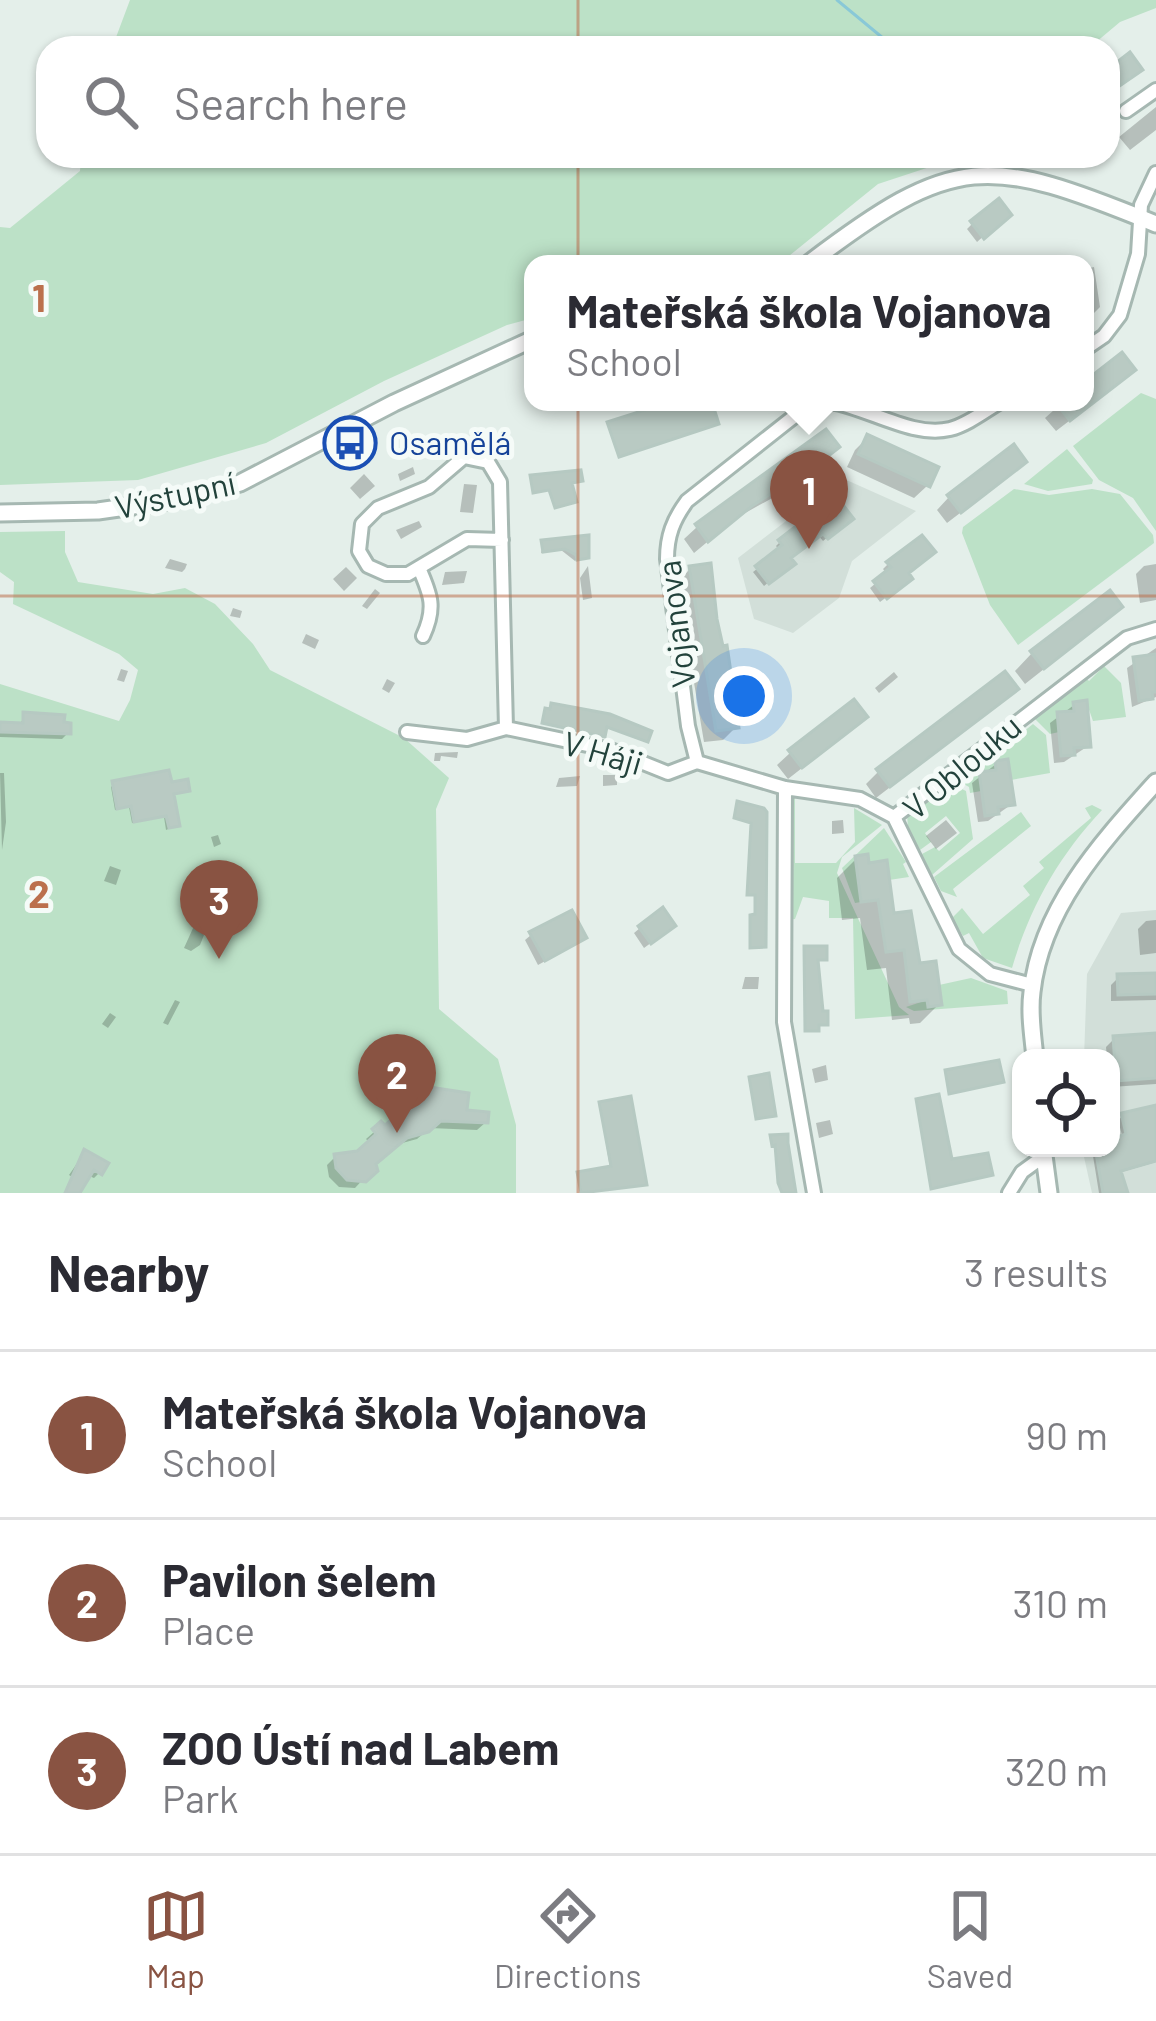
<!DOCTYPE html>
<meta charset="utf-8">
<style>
body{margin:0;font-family:Barlow,sans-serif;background:#f7f7f7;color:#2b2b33}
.controls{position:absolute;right:36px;bottom:36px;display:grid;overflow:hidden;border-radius:24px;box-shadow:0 3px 9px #0004}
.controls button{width:108px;height:108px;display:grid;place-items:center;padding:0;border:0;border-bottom:3px solid #e1e1e2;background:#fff;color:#2b2b33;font:60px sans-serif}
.you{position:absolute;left:744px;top:696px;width:42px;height:42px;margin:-30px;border:9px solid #fff;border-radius:50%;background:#1a73e8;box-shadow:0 0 0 18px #1a73e833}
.badge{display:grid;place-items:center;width:78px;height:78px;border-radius:50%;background:#895342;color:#fff;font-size:39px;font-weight:700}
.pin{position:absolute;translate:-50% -99px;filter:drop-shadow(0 3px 6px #0008)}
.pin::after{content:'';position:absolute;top:63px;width:42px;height:36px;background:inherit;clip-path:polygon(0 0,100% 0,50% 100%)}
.popup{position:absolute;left:524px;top:255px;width:570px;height:156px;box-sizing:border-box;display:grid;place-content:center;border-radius:24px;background:#fff;filter:drop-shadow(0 3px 9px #0005);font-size:39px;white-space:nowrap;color:#7c7c81}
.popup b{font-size:45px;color:#2b2b33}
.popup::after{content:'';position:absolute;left:50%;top:100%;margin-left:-24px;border:24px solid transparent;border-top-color:#fff}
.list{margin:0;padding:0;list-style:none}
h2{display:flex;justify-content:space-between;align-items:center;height:156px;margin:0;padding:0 48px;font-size:51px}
h2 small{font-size:39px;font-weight:400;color:#7c7c81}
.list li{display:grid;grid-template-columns:78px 1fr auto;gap:36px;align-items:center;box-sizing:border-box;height:168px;padding:0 48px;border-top:3px solid #e1e1e2}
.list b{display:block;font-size:45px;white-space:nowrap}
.list p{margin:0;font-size:39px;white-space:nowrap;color:#7c7c81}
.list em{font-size:39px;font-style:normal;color:#7c7c81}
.icon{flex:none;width:66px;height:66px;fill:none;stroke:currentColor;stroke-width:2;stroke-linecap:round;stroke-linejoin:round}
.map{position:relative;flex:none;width:1156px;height:1193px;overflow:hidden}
.search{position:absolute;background:#fff;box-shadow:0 3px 9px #0004;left:36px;right:36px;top:36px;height:132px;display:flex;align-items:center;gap:30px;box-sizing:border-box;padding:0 42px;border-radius:36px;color:#7c7c81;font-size:45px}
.sheet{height:660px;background:#fff}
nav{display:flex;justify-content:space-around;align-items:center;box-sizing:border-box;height:168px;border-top:3px solid #e1e1e2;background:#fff;font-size:33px;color:#7c7c81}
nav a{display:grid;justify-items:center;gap:6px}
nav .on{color:#895342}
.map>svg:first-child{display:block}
.built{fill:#d2dfd9}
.green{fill:#bce1c7}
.shadow{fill:#0003}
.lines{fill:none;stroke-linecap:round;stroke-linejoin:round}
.stream{stroke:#89c8d7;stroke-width:3}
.building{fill:#b9cac3;stroke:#b6c9c2;stroke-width:3}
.minor-casing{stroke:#a6b8b2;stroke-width:18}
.tertiary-casing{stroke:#a6b8b2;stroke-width:21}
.minor{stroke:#fff;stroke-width:12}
.tertiary{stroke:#fff;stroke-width:15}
.grid{fill:none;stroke:#bb704d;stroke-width:3;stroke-opacity:0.55}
.labels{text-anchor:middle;stroke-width:10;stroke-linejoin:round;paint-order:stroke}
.transit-label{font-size:33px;fill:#164399;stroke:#f5fbf8;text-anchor:start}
.street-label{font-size:33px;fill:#22423b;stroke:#f5fbf8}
.grid-label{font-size:39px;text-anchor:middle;font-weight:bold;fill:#bb704d;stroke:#f5fbf8;stroke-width:10;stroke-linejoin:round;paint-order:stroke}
</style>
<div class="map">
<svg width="1156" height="1193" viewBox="0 0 1156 1193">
<rect width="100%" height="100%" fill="#e4efea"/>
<path class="built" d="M842,478L916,511L852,561L839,598L793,633L754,619L738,558Z
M1156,910V1193H1092L1082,1148H1111V1058H1084L1087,974L1121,913Z"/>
<path class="green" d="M130,0H1156V8L1120,22L1089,48H982L956,43L945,48H112Z
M81,156H963L878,184L779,264H533V318L507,325L384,381L266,443L138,480L0,485V227L10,228L80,171Z
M1141,393L1156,399V531L1133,498L1099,480L1073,446Z
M1067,449L1093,480L1092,484L1048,491L1024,484Z
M1014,489L1049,495L1092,489L1120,494L1153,535L1154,543L1018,645L990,605L962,533L963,527Z
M65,531V552L78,582L153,594L185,588L215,604L253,644L270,670L404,738L449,778L436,809L439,1009L498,1059L516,1125V1193H0V684L119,721L130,700L138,670L119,654L13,604L14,582L0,572V532Z
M1104,666L1121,683L1126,717L1093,721L1086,701L1074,702V711L1057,713L1059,732L1050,734L1033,717L1085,677L1089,681Z
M1033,724L1046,735L1050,773L1011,780L1008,759L995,761L996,770L979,773L981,791L970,793L969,787L953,778L1014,730L1018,736Z
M954,785L966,791L973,839L932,875L922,854L935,847L939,851L960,833L946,816L925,833L931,842L920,850L908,828L907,814L935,790L939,795Z
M795,797V863H836L855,842L854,808L882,825L842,857L837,873L899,1007L909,1015L855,1019L853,918H829V901L803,897L795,919L788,920L790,801Z
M1092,805L1102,810C1058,857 1030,907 1012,968L983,958L969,933L963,936L952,918L962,908L983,934L1030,895L1023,886L1044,868L1039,862L1091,818L1085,808Z
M1021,812L1031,826L953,889L957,897L941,891L934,877Z
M884,828L906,862L903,864L909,877L889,880L886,861L869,863L868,854L855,856L861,902L855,903L842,868Z
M971,978L1007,991L1008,1004L914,1011L906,1007L927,1000L941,1005L939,985Z"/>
<path class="shadow" d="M1156,107V130L1130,150L1119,137Z
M1008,214L977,242L967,229L972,224Z
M1094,267L1100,307L1085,322V269Z
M1120,382L1056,431L1045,418L1063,402H1085V385Z
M826,433L824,459L776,496L736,518L694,553L684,539L697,527Z
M868,437L927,486L914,498L847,467L855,450Z
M451,439L455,444L442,455L438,450Z
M413,467L415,474L400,481L398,474Z
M364,474L375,486L360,499L350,488Z
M1011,474L947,523L937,510L949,497Z
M464,484L477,485L473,513L460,512Z
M850,519L823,541L818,535L788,558L792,563L764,586L753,572L780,551L776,546L780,542L809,520L813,526Z
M419,521L422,527L401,539L396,530Z
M543,543L588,550L575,561L561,550L541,553Z
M170,559L187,564L185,569L182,572L165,568Z
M888,564L906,573L904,584L880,602L870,588L887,574L883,569Z
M1156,564V600L1140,603L1136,574L1144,566Z
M588,566L592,598L583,600L580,578Z
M346,567L357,578L344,591L333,579Z
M690,569L714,620L736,727L723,740L704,742L677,582Z
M467,571L464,583L442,585L445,572Z
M375,589L380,593L367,609L362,606Z
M233,608L242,611L240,618L230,616Z
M1101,624L1025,684L1015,671L1032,653Z
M306,634L319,640L315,649L302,643Z
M1156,648V697L1132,707L1127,668Z
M121,669L128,671L124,682L117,680Z
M894,672L898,677L879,693L875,688Z
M387,679L395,683L389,693L382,689Z
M1002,701L876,798L866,784L878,772Z
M1074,705L1088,746L1064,762L1054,763L1050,723Z
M25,715L68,733L62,739L0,737V725L19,726Z
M852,729L788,779L777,765L790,753Z
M458,752L457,758L441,756L440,761H434L435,753Z
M996,764L1012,804L988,821L978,822L972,783Z
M0,773H4L6,822L2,850Z
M617,775V785L603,786V775Z
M580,776L577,786L556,787L559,778Z
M114,784L187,790L172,795L177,825L166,830L164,817L132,823L129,807L115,810L111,787Z
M843,820L844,833L832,834V821Z
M946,820L957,833L936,849L926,836Z
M218,835L221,844L214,847L211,837Z
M856,859L939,1004L920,1023L910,1024L909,1018L892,1020L886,968L867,970L860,918L842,920L837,878Z
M110,866L121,870L116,885L104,881Z
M1156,920V953L1140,955L1138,929L1146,921Z
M194,926L204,935L200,945L191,951L184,948Z
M640,928L667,931L644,948L634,933Z
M531,935L578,943L538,965L525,940Z
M1156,976V1000L1111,1001V985L1119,977Z
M759,977L758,989H742L745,977Z
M175,1000L180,1002L168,1025L163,1023Z
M110,1013L116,1017L108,1028L102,1024Z
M1156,1036V1084L1111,1087V1058H1107L1106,1047L1114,1039Z
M826,1065L828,1080L815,1083L812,1069Z
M411,1087L486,1122L477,1130L430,1128L417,1139L395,1145L355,1188L339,1187L329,1177L327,1165L336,1156L358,1154L370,1143L366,1139L374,1132L381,1125L385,1129L398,1118L389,1108Z
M600,1105L644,1184L642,1186L580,1193L579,1175L610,1169Z
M1123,1116H1156V1162L1118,1173L1123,1193H1099L1093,1156L1123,1139L1118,1120Z
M830,1120L833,1134L819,1138L816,1123Z
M85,1152L99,1173L94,1178L87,1175L77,1193H65L74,1178L69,1175Z"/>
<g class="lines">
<path class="stream" d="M837,0L895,48"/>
</g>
<path class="building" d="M1130,52L1143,70L1108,94V69Z
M999,198L1012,215L984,239L970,221Z
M1122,352L1136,370L1070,421L1055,402H1085V381Z
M670,402H712L719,424L619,457L607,422Z
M826,429L840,447L778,495L775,491L752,506L708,542L695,524Z
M867,434L939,467L930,487L858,454Z
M1014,444L1027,462L961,513L947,495Z
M581,470L583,481L572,483L577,502L555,508L549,490L533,493L530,475Z
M840,501L854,519L828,539L823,534L791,558L796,564L769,584L755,566L782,545L778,540L809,516L814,521Z
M589,535V558L577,560L576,555L565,549L543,552L541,540Z
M922,535L936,552L909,573L913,579L887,599L873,581L891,567L886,562Z
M711,563L717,619L723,646L727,645L739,728L716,731L689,566Z
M1110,590L1123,607L1044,669L1030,651Z
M1156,654V692H1152L1153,699L1139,701L1133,657Z
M1005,671L1019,689L890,787L876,769Z
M854,699L868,717L802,768L788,750Z
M1087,700L1091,747L1074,748L1075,755L1061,756L1057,712L1074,711L1073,702Z
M551,703L610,714L652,731L648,742L607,727L605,737L542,723L545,708L550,709Z
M23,712L65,715L64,722L71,723V734L0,732V722L23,723Z
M1008,759L1015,805L998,807L999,814L985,816L979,772L996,770L995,761Z
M169,770L172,782L188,779L190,791L174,794L180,826L169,828L166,816L134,822L131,806L117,809L112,781Z
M737,801L764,808L767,812L766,947L750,948V915L755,914V895H747L751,823L734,818Z
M868,854L869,863L887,860L894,913L911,911L920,963L936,961L942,1005L928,1007L927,1000L910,1002L904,950L886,952L878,900L861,902L855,856Z
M663,907L676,926L651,944L638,926Z
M572,910L587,938L545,961L529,932Z
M804,946H827V960H818L823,1011H828V1025H819V1031H805Z
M1156,973V994L1118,995L1117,974Z
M1156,1033V1078L1116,1081L1113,1036Z
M999,1060L1004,1082L949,1094L945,1070Z
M769,1073L776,1116L756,1119L749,1077Z
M410,1084L469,1093L467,1110L489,1112L488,1123L441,1121L429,1132L407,1138L376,1164L378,1171L366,1182L347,1180L336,1168L334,1154L357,1151L376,1134L372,1129L381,1121L385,1125L404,1108L395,1098Z
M939,1094L952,1159L988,1153L993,1175L931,1189L916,1099Z
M631,1096L647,1185L581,1193L577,1172L611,1166L599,1102Z
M1156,1105V1161L1121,1171L1128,1193H1103L1095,1148H1111V1139L1126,1134L1121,1113Z
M788,1134V1143L796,1193H782L778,1183L775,1145L772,1146L770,1135Z
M84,1149L109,1163L102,1175L94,1170L80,1193H65Z"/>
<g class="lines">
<g class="minor-casing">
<path id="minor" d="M1126,111L1156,90
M1085,349L1104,336L1120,315L1138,254L1141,205L1156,173
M830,402L796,415L687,501C673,520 667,536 667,559L688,726L697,762L785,788L860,799L894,817
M831,402C869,408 912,438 950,429C967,425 985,411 1000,402
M502,540L467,539L408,574H386L368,566L359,551L362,524L378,508L429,487L464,457L488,462L500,482L506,728
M419,568C431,595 436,608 423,636
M407,732L467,739L506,728L611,750L668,773L697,762
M785,788L784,1022L814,1193
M894,817L1127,638L1156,629
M894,817L959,949L990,974L1032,985
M1009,1193L1022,1172L1044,1156"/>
</g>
<g class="tertiary-casing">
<path id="tertiary" d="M808,264C955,152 987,155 1156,224
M0,513L98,511L189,498L240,483L394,403L533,339
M1035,1058C1033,1036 1029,1014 1032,992C1041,908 1102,842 1156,782
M1043,1148L1049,1193"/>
</g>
<use href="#minor" class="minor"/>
<use href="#tertiary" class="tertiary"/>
</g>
<path class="grid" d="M578,0V48M578,156V1193M0,596H1156"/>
<defs>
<g id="bus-ring" transform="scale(2.7)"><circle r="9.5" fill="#f5fbf8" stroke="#1a4fb4" stroke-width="1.5"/><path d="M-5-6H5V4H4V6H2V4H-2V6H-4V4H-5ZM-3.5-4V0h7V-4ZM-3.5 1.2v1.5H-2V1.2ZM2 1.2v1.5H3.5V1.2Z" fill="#1a4fb4"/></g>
</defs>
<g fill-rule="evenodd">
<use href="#bus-ring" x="350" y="443"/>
</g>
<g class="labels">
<g class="transit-label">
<text x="389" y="455">Osamělá</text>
</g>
<g class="street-label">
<text transform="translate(175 495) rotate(-12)" y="12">Výstupní</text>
<text transform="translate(676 624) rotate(-97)" y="12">Vojanova</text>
<text transform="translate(603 753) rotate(16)" y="12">V Háji</text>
<text transform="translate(962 767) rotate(-40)" y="12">V Oblouku</text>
</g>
</g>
<g class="grid-label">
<text x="39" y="312">1</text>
<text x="39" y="908">2</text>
</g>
</svg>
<div class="controls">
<button><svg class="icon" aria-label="locate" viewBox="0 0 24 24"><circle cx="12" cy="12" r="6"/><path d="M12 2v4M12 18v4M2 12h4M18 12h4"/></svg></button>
</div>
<div class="you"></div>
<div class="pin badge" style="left:809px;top:549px">1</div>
<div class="popup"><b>Mateřská škola Vojanova</b>School</div>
<div class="pin badge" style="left:397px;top:1133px">2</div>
<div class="pin badge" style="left:219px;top:959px">3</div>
<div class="search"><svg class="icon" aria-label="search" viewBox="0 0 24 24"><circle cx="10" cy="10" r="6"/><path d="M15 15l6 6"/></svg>Search here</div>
</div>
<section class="sheet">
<h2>Nearby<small>3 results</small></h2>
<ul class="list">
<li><span class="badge">1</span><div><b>Mateřská škola Vojanova</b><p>School</p></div><em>90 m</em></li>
<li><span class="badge">2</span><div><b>Pavilon šelem</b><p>Place</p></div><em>310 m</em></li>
<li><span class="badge">3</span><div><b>ZOO Ústí nad Labem</b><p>Park</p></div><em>320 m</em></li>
</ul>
</section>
<nav>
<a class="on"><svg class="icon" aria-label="map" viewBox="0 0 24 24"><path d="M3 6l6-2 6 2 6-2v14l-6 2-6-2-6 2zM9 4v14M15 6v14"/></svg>Map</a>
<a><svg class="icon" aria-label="directions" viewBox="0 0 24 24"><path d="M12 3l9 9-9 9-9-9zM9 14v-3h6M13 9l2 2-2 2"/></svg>Directions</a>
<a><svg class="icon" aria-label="saved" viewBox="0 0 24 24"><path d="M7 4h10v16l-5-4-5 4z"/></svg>Saved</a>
</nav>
